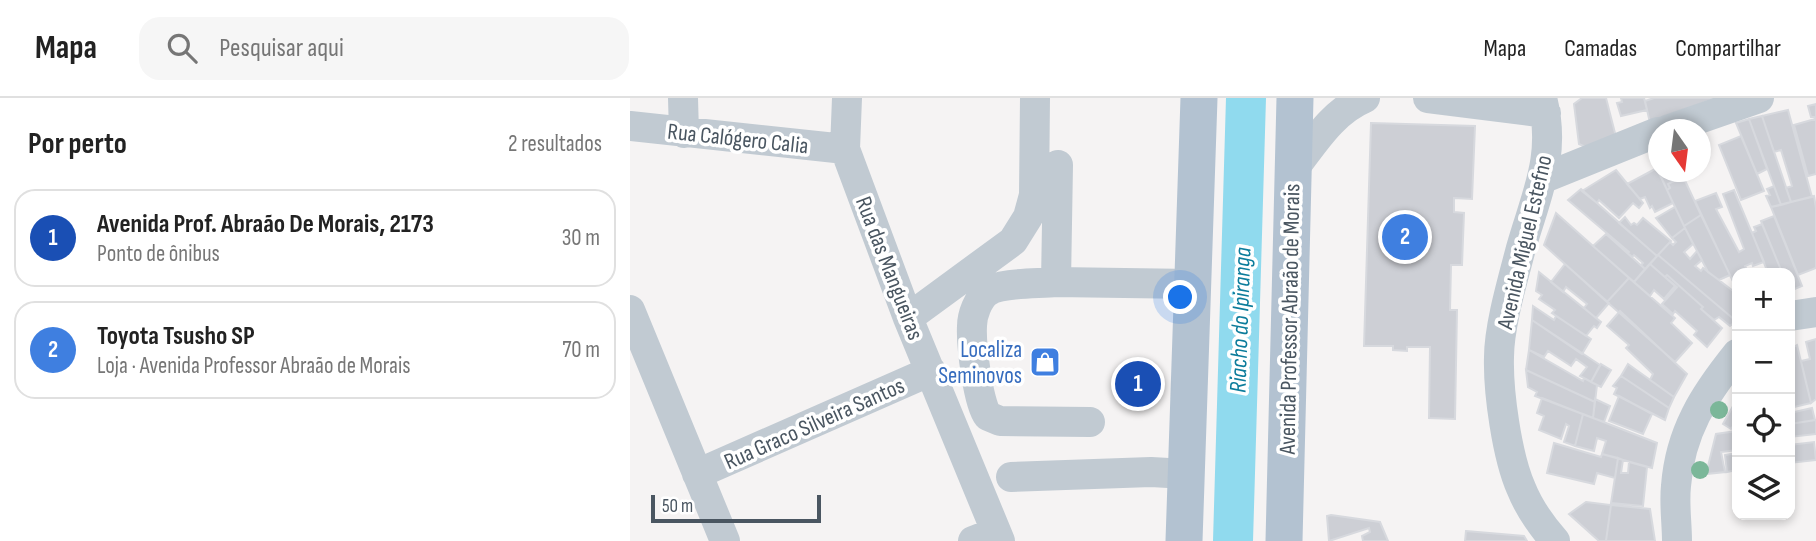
<!DOCTYPE html>
<html lang="pt">
<meta charset="utf-8">
<style>
body{margin:0;font-family:"Sofia Sans Condensed",sans-serif;background:#f6f6f6;color:#222}
.controls{position:absolute;right:21px;bottom:21px;display:grid;overflow:hidden;border-radius:14px;box-shadow:0 4px 10px #0003}
.controls button{width:63px;height:63px;display:grid;place-items:center;padding:0;border:0;border-bottom:2px solid #e0e0e0;background:#fff;color:#222;font:35px sans-serif}
.compass{position:absolute;left:1018px;top:21px;width:63px;height:63px;border-radius:50%;background:#fff;box-shadow:0 4px 10px #0003;rotate:166deg}
.scale{position:absolute;left:21px;bottom:18px;width:170px;box-sizing:border-box;padding-left:7px;border:4px solid #4a5661;border-top:0;font-size:19px;line-height:24px;white-space:nowrap;color:#4a5661;-webkit-text-stroke:5px #fff;paint-order:stroke}
.you{position:absolute;left:551px;top:200px;width:24px;height:24px;margin:-18px;border:5px solid #fff;border-radius:50%;background:#1a73e8;box-shadow:0 0 0 10px #1a73e833}
.badge{display:grid;place-items:center;width:46px;height:46px;border-radius:50%;background:#0b8043;color:#fff;font-size:23px;font-weight:700}
.pin{position:absolute;translate:-50% -50%;border:4px solid #fff;box-shadow:0 2px 7px #0006}
.list{margin:0;padding:0;list-style:none}
h2{display:flex;justify-content:space-between;align-items:center;height:91px;margin:0;padding:0 28px;font-size:30px}
h2 small{font-size:23px;font-weight:400;color:#767676}
.list li{display:grid;grid-template-columns:46px 1fr auto;gap:21px;align-items:center;box-sizing:border-box;height:98px;margin:0 14px 14px;padding:0 14px;border:2px solid #e0e0e0;border-radius:21px}
.list b{display:block;font-size:26px;white-space:nowrap}
.list p{margin:0;font-size:23px;white-space:nowrap;color:#767676}
.list em{font-size:23px;font-style:normal;color:#767676}
.icon{flex:none;width:38px;height:38px;fill:none;stroke:currentColor;stroke-width:2;stroke-linecap:round;stroke-linejoin:round}
.map{position:relative;flex:none;width:1186px;height:443px;overflow:hidden}
header{display:flex;align-items:center;gap:42px;box-sizing:border-box;height:98px;padding:0 35px;background:#fff;border-bottom:2px solid #e0e0e0}
header strong{font-size:33px}
nav{display:flex;gap:38px;margin-inline-start:auto;font-size:24px}
.search{width:490px;height:63px;background:#f6f6f6;display:flex;align-items:center;gap:18px;box-sizing:border-box;padding:0 24px;border-radius:21px;color:#767676;font-size:26px}
main{display:flex}
aside{flex:1;background:#fff}
.map>svg:first-child{display:block}
.lines{fill:none;stroke-linecap:round;stroke-linejoin:round}
.river{stroke:#90daee;stroke-width:40}
.building{fill:#cdcfd5;stroke:#d7d9de;stroke-width:2}
.minor{stroke:#c1cad2;stroke-width:30}
.major{stroke:#b3c2d1;stroke-width:37}
.tree{fill:#7bb799}
.labels{text-anchor:middle;stroke-width:7;stroke-linejoin:round;paint-order:stroke}
.street-label{font-size:23px;fill:#4a5661;stroke:#fff}
.shop-label{font-size:23px;fill:#366cbe;stroke:#fff;text-anchor:end}
.water-label{font-size:24px;font-style:italic;fill:#0c7c9b;stroke:#fff}
</style>
<header>
<strong>Mapa</strong>
<div class="search"><svg class="icon" aria-label="search" viewBox="0 0 24 24"><circle cx="10" cy="10" r="6"/><path d="M15 15l6 6"/></svg>Pesquisar aqui</div>
<nav><a>Mapa</a><a>Camadas</a><a>Compartilhar</a></nav>
</header>
<main>
<aside>
<h2>Por perto<small>2 resultados</small></h2>
<ul class="list">
<li><span class="badge" style="background:#1a4fb4">1</span><div><b>Avenida Prof. Abraão De Morais, 2173</b><p>Ponto de ônibus</p></div><em>30 m</em></li>
<li><span class="badge" style="background:#3f7fe0">2</span><div><b>Toyota Tsusho SP</b><p>Loja · Avenida Professor Abraão de Morais</p></div><em>70 m</em></li>
</ul>
</aside>
<div class="map">
<svg width="1186" height="443" viewBox="0 0 1186 443">
<rect width="100%" height="100%" fill="#f5f3f3"/>
<g class="lines">
<path class="river" d="M603,443L616,0"/>
</g>
<path class="building" d="M952,0H976L986,39L960,51L949,46L944,6Z
M991,0H1014L1017,12L991,18L987,5L992,4Z
M1024,0H1086L1020,25L1015,3Z
M1186,6V76L1178,78L1164,27L1185,21L1184,19H1181L1178,8Z
M1158,12L1182,99L1161,104L1156,90L1162,88L1151,52L1144,54L1132,18Z
M1132,18L1161,104L1151,107L1119,21Z
M1119,21L1137,71L1127,76L1106,25Z
M741,25L845,28L842,101L824,100V114L834,115L832,167H821L820,212H827L825,321L799,320L800,249H777V253L763,252V248H734Z
M1111,38L1134,93L1111,102L1089,47Z
M1028,53V74H1051L1044,77L1046,82L1038,86L1040,90L1037,92L1020,56Z
M1027,70L1043,105L1025,114L1022,108L1020,110L1015,99L1010,101L997,86Z
M986,72L1013,105L1009,110L1003,105L989,120L969,102L967,105L952,93Z
M1051,74L1071,117L1054,128L1037,92L1040,90L1038,86L1046,82L1044,77Z
M1144,88L1151,107L1141,109L1136,98L1140,97L1137,91Z
M951,91L1027,158L1015,171L1011,167L1013,165L1004,157L1002,159L998,155L999,154L938,102Z
M1104,92L1134,164L1123,168L1122,165L1115,168L1118,175H1107V192L1065,103L1086,95L1092,109L1086,111L1109,154L1114,151L1093,96Z
M1184,98L1186,110V170L1168,177L1141,109Z
M1045,109L1055,130L1042,140L1026,120Z
M926,115L999,180L977,204L914,147Z
M1071,117L1100,177L1089,182L1078,174L1054,128Z
M1144,118L1172,188L1160,193V175H1157L1155,171L1151,172L1131,123Z
M995,119L1001,127L1004,125L1007,127L1013,120L1041,143L1027,158L989,125Z
M1132,126L1151,172L1153,175H1138L1122,135L1126,133L1124,129Z
M1055,130L1063,146L1054,154L1060,161L1067,153L1072,162L1065,168L1071,173L1073,170L1107,196L1106,223L1028,157L1040,144L1043,147L1046,144L1042,140Z
M976,136L1015,171L1004,184L963,148Z
M1028,157L1106,223L1100,228L1089,219L1084,222L1071,211L1073,209L1037,177L1035,179L1020,166Z
M935,166L979,205L966,220L954,210L957,206L936,189L933,194L921,184Z
M1020,166L1045,188L1034,201L1024,192L1020,198L1004,184Z
M909,174L971,224L967,230L964,228L956,238L922,215L925,212L909,201L912,197L906,193Z
M1037,177L1073,209L1071,211L1092,230L1077,249L1064,237L1067,233L1045,213L1043,216L1032,206L1047,189L1035,179Z
M999,180L1045,220L1041,225L1062,245L1045,264L977,204Z
M903,208L924,222L926,218L961,241L952,256L902,222Z
M990,213L1057,276L1044,299L1020,282L1023,276L996,250L999,247L977,228Z
M902,222L970,267L961,284L950,278L957,269L946,261L941,268L918,253L914,259L899,252Z
M1186,241V301L1181,305L1171,263L1180,261L1176,244Z
M1167,247L1181,305L1160,310V251Z
M899,252L953,283L954,280L967,287L965,304L896,272Z
M971,266L981,272L971,289L961,284Z
M998,266L1044,299L1039,310L991,278Z
M896,272L965,304L963,320L905,298L907,294L898,289Z
M991,278L1039,310L1035,322L984,296L987,290L983,288Z
M989,298L1022,316L1013,336L979,323Z
M912,300L953,316L945,348L934,344L939,328L936,326L931,341L909,332L914,318L907,315Z
M965,301L980,308L974,324L963,320Z
M1103,308L1107,310V322L1101,331L1093,326Z
M1182,310L1185,322L1160,326V315Z
M953,316L1027,345L1022,370L972,356L976,343L967,340L964,353L945,348Z
M1186,322V336L1160,339V326Z
M1107,333V352L1091,354L1095,374L1076,376L1086,336Z
M1184,344L1186,362L1160,365V347Z
M924,345L971,359L972,356L988,360L985,380L967,375L964,386L917,375Z
M1107,355V372L1097,374L1095,357Z
M988,360L993,362L991,375H998L999,364L1017,369L1013,408L981,405Z
M956,404L981,407L976,443H969L939,416Z
M981,407L1020,411L1025,443H976Z
M701,417L750,424L758,443H733L732,438L740,434L739,430L699,443L697,418Z
M836,433L894,438L897,443H835Z"/>
<g class="lines">
<path class="minor" d="M53,0L54,35
M217,0L215,51L278,220L370,443
M798,0L916,15
M912,0C927,57 906,97 891,150C883,181 869,228 869,259C868,294 877,358 891,390C899,410 911,427 925,443
M0,28L215,51
M1037,32L1129,0
M428,67L426,184L563,186
M663,72C684,45 702,14 735,0
M914,80L1028,34
M426,184C408,186 371,184 357,194C348,201 342,217 342,228C341,246 348,306 358,318L370,323L460,324
M0,212L95,443
M1160,218L1186,214
M278,220L383,143L398,119L404,97L405,0
M67,376L301,273
M381,379L521,374L556,376
M343,443L366,434
M1047,443C1047,425 1044,406 1046,388C1050,334 1074,297 1107,256"/>
<path class="major" d="M554,443L569,0
M654,443L665,0"/>
</g>
<g class="tree">
<circle cx="1089" cy="312" r="9"/>
<circle cx="1070" cy="372" r="9"/>
</g>
<defs>
<g id="shop-square" transform="scale(1.575)"><rect x="-9" y="-9" width="18" height="18" rx="4" fill="#3f7fe0" stroke="#fff"/><path d="M-5-2.5h2.3a2.7 3.5 0 0 1 5.4 0H5L5.5 6h-11ZM-1.5-2.5h3a1.5 2.3 0 0 0-3 0Z" fill="#fff"/></g>
</defs>
<g fill-rule="evenodd">
<use href="#shop-square" x="415" y="264"/>
</g>
<g class="labels">
<g class="street-label">
<text transform="translate(108 40) rotate(6)" y="8">Rua Calógero Calia</text>
<text transform="translate(894 144) rotate(-77)" y="8">Avenida Miguel Estefno</text>
<text transform="translate(260 170) rotate(69)" y="8">Rua das Mangueiras</text>
<text transform="translate(659 221) rotate(-89)" y="8">Avenida Professor Abraão de Morais</text>
<text transform="translate(184 325) rotate(-24)" y="8">Rua Graco Silveira Santos</text>
</g>
<g class="shop-label">
<text x="392" y="259">Localiza<tspan x="392" dy="26">Seminovos</tspan></text>
</g>
<g class="water-label">
<text transform="translate(610 222) rotate(-88)" y="8">Riacho do Ipiranga</text>
</g>
</g>
</svg>
<div class="controls">
<button>+</button>
<button>−</button>
<button><svg class="icon" aria-label="locate" viewBox="0 0 24 24"><circle cx="12" cy="12" r="6"/><path d="M12 2v4M12 18v4M2 12h4M18 12h4"/></svg></button>
<button><svg class="icon" aria-label="layers" viewBox="0 0 24 24"><path d="M12 4l9 5-9 5-9-5zM3 14l9 5 9-5"/></svg></button>
</div>
<svg class="compass" viewBox="-18 -18 36 36"><path d="M0-13l5 13h-10z" fill="#e53935"/><path d="M0 13l5-13h-10z" fill="#767676"/></svg>
<div class="scale">50 m</div>
<div class="you"></div>
<div class="pin badge" style="left:508px;top:286px;background:#1a4fb4">1</div>
<div class="pin badge" style="left:775px;top:139px;background:#3f7fe0">2</div>
</div>
</main>
